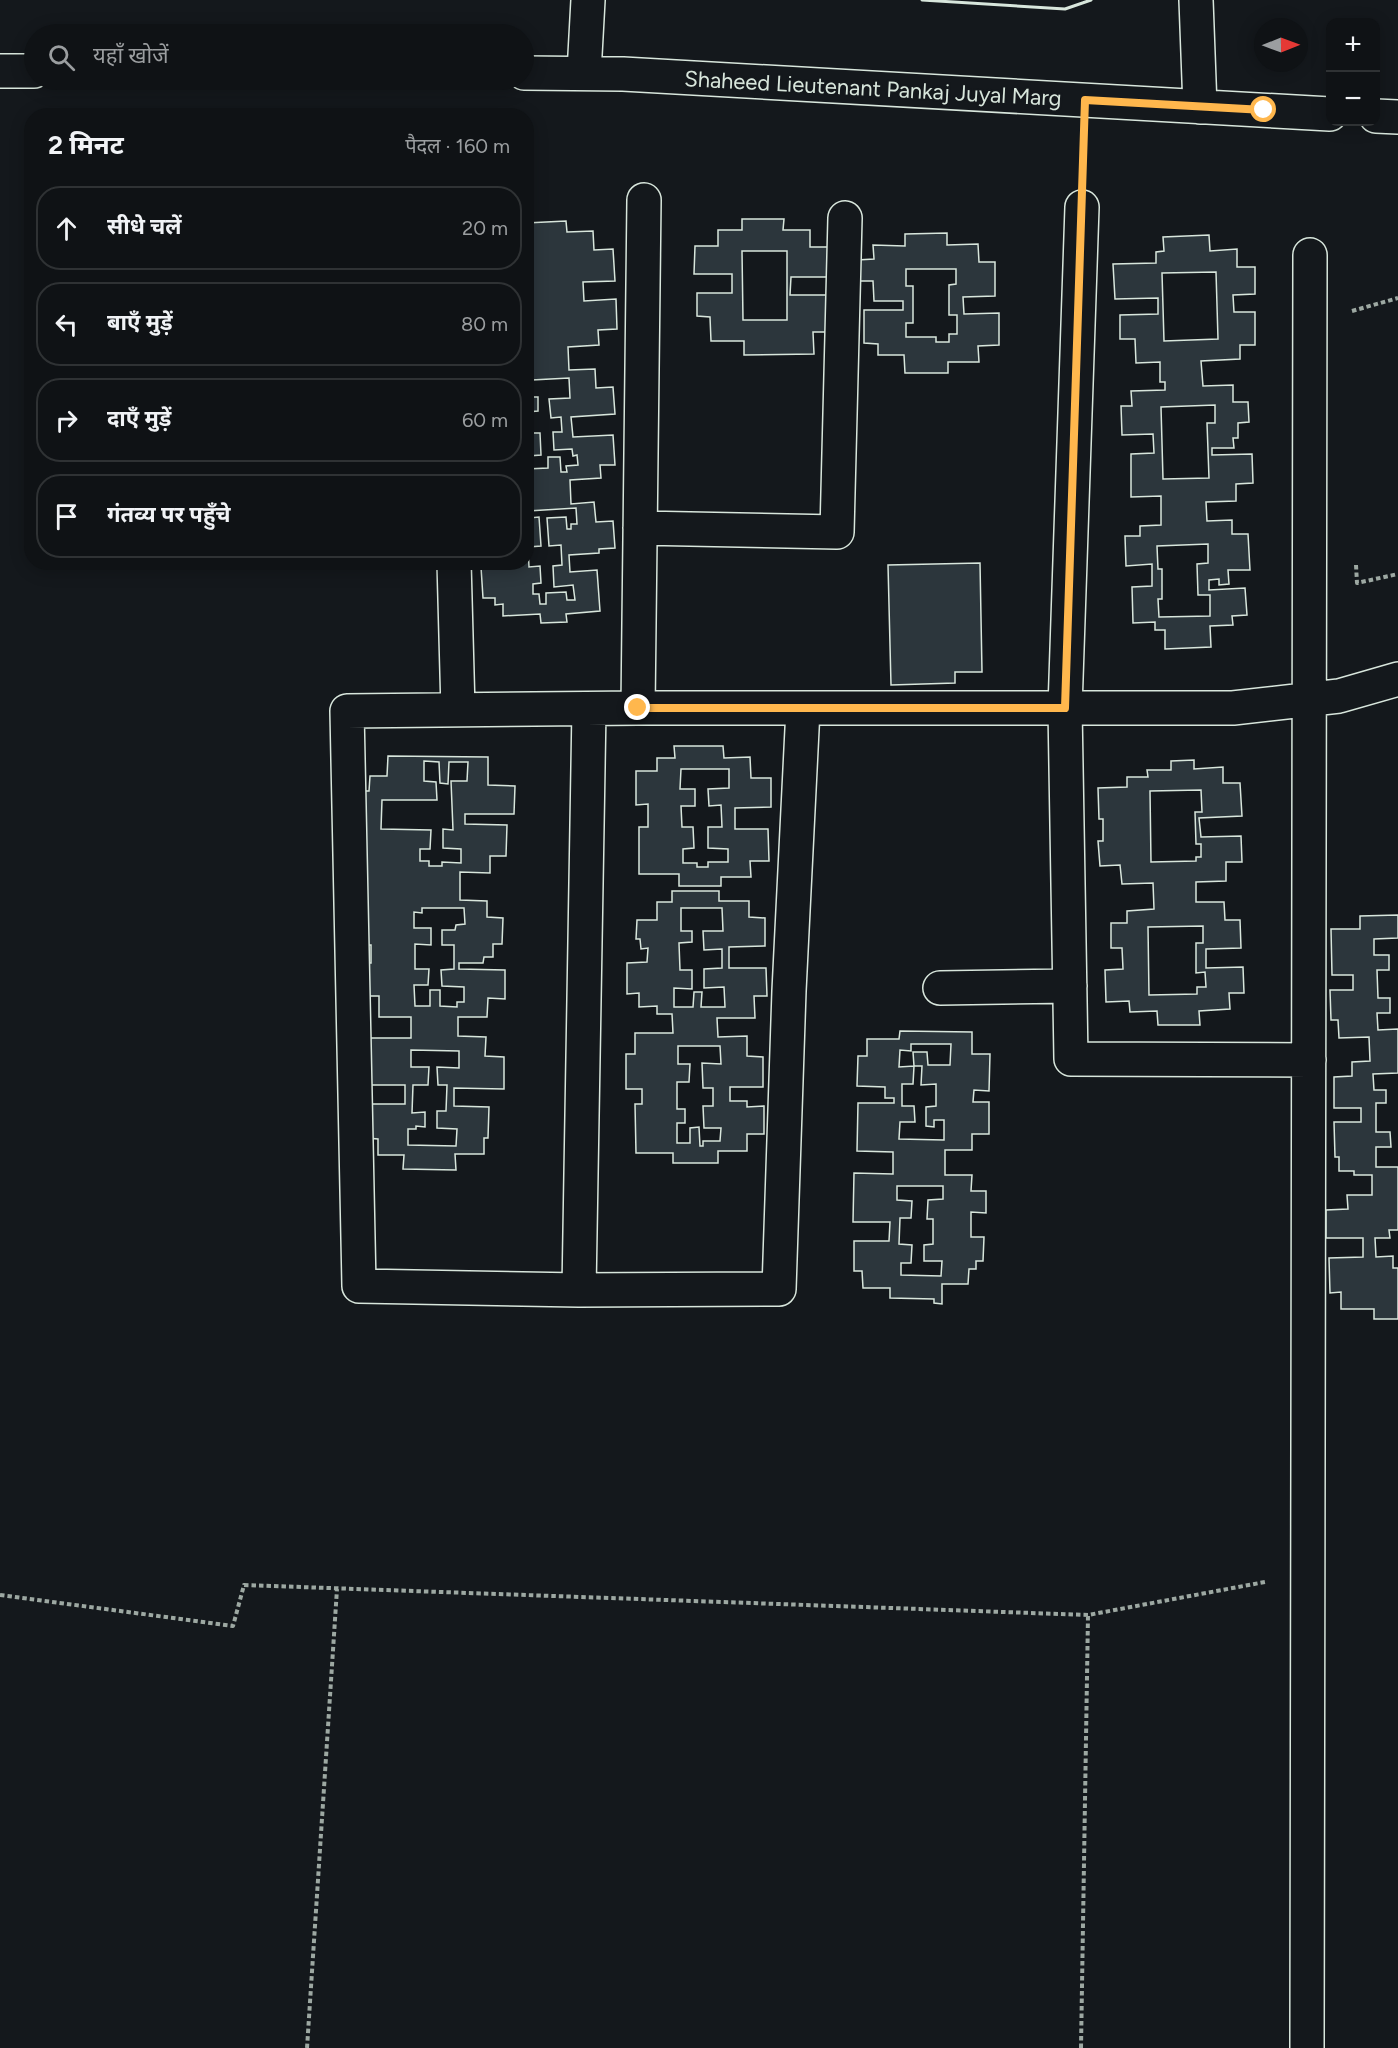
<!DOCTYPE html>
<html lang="hi">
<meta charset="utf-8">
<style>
body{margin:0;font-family:Figtree,"Noto Sans Devanagari",sans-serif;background:#1d2022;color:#f1f3f6}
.controls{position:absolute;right:18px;top:18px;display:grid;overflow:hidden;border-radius:12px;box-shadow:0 3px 15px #0003}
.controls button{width:54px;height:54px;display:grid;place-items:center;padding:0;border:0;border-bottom:2px solid #2f3234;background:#0f1215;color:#f1f3f6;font:30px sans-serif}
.compass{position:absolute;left:1254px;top:18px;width:54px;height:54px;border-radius:50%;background:#0f1215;box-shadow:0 3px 15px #0003;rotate:89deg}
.stop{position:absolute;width:18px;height:18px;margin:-14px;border:4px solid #ffb74d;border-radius:50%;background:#fff}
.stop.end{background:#ffb74d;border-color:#fff;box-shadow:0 2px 6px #0008}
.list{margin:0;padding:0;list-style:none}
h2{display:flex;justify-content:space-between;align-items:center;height:78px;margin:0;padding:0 24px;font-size:26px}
h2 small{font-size:20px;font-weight:400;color:#9b9ea0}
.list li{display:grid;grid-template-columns:39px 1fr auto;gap:18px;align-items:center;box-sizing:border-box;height:84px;margin:0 12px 12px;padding:0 12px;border:2px solid #2f3234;border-radius:24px}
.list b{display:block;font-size:22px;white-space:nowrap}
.list em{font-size:20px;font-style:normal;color:#9b9ea0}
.icon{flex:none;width:33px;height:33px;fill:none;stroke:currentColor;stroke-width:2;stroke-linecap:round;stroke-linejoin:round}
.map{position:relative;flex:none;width:1398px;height:2048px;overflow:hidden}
.search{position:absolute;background:#0f1215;box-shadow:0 3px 15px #0003;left:24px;top:24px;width:510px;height:66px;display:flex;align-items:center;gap:15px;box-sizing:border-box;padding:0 21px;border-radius:33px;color:#9b9ea0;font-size:22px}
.panel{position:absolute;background:#0f1215;box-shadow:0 3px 15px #0003;left:24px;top:108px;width:510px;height:462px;border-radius:24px}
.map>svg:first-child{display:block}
.building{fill:#2c363c;stroke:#d8e6dc;stroke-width:1.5;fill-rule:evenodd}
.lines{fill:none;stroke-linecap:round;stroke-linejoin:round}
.minor-casing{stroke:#d8e6dc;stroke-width:36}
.path{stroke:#9da8a2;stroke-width:4;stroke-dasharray:4.5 3;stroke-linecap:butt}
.minor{stroke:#14181c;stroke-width:33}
.wall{stroke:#d8e6dc;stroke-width:3}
.route{stroke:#ffb74d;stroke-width:8}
.labels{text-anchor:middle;stroke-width:4.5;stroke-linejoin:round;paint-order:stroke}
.street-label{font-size:22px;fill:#d8e6dc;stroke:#14181c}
</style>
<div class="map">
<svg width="1398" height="2048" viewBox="0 0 1398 2048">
<rect width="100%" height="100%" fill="#14181c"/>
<path class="building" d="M742,219H784L783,230H810V247H833L832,277H791L790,295H831V332H813L814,354L744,355V341H711L710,317L697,316V293H732V274H694L695,246H718V230H742ZM742,251H787V320H743Z
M566,221L567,232L593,231L594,250L613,249L615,281L583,282L584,301L616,299L617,329L598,330L599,345L568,347L569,370L595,369L596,388L613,387L615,414L571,417L573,437L613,435L615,465H600L601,478L570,480L571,504L594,502L596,522L613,521L615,548L599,549V553L569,555L570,572L597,570L600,611L566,614L567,622L541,623L540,614L503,616V604L495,605V598H483L481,567L522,565L521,562H526V469L548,468V457H560L561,472H567L566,466L578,465L577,455L573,456L572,449L554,450L553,432H562L561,417L551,418L549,399L570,398L569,378L532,380L533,397H538V411L527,412L528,433H540L541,455L528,456L529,464H526V370H528L526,223ZM576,508L577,524H571V529H567L566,517L547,518L549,546L561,545L562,565L553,566L554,587L573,585L575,600H567L566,592L546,593V604H540L539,594H533V584L541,583L540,566L529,567L528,547L541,546L539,517L529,518L528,511Z
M947,233V245L978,244L979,262H995V296L963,297L964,314L999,313V345L978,346L979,362H948V373H905L904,355H878V344L864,343V310H903V301H874L873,281H857V260L874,259L873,245L905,246V234ZM906,269H956V284L949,285V315H957V334H949V342H936V337H906V323H913V286H906Z
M1209,235L1210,251L1237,249V267H1255V294L1233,295L1234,312H1255V345H1240V359L1201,361L1203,386L1233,385V402H1248L1249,422L1238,423V438H1233L1234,448H1212V455L1252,454L1253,483L1236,484V501L1206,502L1207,521L1232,520V534H1248L1250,570H1228L1229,584L1219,585V579L1209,580V590L1245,588L1247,615L1232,616L1233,625L1210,626L1211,647L1165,649V630H1155V622L1133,623L1132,587L1152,586V564L1126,566L1125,536H1140V526L1161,525V496L1131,497V454L1154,453L1153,434L1122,435L1121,406H1132L1131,391L1165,390V382H1160V362L1136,363L1135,339H1120V315L1158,314V298L1115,299L1113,264L1156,263V252L1164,251L1163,237ZM1216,272L1218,339L1164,341L1162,273ZM1215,405V423H1207L1209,478L1163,479L1161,407ZM1208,544V563L1197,564L1198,595H1210V616L1159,617L1158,599H1162V569H1158L1157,546Z
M980,563L982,672H955V683L891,685L888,565Z
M674,746H723L724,758L750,757L751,778H771V807L735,808V829H768L769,861H750L751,877H721V886H679V874H639V827H648V804L636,805V771H657V758H675ZM681,769H729V788L708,789L709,806L721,805L722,827H708V848L728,849V862H708V867H697V863H683V849L694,848L693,827H682L681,806H695V789H680Z
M388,756L488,757V785L515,786L514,814H465V824L507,825L506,856H490V873L460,872V900L487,901V917L503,918L502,944H493V957H484L483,963H459V969L505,970V999L488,998L487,1017H458V1036L486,1037L485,1056L504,1057V1089L454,1088V1106L489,1107L488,1138H484V1154H455L456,1170L403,1169L404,1155H378V1139L366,1138V1104H405V1085H367V1038H411V1017H379V996H363V963H371V945H364V791H369L370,776H387ZM424,761L439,762L440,783L448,784L449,762H468L467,781H451L453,830L443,829V848L461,849V863L442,862V866H429V861H420V849H430L431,830L381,829L382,800H437L436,782L424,781ZM422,908H464L465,924L456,925L455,930H442V945H454V969L441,970L442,986L464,987V1002H457V1007L440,1006V990H430V1006H415L414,985H428L429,969H415V944L431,945V928H414V912L422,913ZM411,1050L459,1051V1068L437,1067L438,1085H447L446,1111H437V1128L457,1129L456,1146L408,1145V1129H416V1126L425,1127V1112L412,1113L413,1085H428L429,1067H411Z
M1194,760V769L1223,767V783H1240L1242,816L1199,818L1201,837L1241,836L1242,862H1226V881L1196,882V902H1224L1225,920H1240L1241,948L1206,949V968L1243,967L1244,993H1229L1230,1009L1199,1011L1200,1025H1158L1157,1011L1130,1012L1129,1001L1106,1002L1105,970L1123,969L1122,948H1111V923H1127V911L1154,909L1153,883L1122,884L1120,865L1100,866L1098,841H1103V819H1099L1098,788L1127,787V777H1148L1147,770H1171V761ZM1201,790L1202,812H1195L1196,844H1201V857H1196V861L1151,862L1150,791ZM1203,926V943H1196V973L1205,972L1206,987H1197V994L1149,995L1148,927Z
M672,891H719V901H749V917L765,918V946L729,947V968H766L767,996H754L755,1018H717L718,1037L747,1036V1056L763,1057V1087H730V1101H747V1107L764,1106V1134H747V1151H718V1163H673V1153H636L635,1104H642V1089H626V1054H635V1033H673L672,1014H657V1006L639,1007V993L627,994V963L647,962L648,948L641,949L640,939H636L637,920H657V902H672ZM681,908H722L723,931H703L704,950L722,949V968L704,969V988L724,987L725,1007H701L702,992H694L693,1007H674V988L692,989V970H680L679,943L692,942V931H681ZM678,1046H720L721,1064L702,1063L703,1088H713V1106H703L704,1128H721L720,1141H703V1146H700L699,1127L690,1128V1143H677V1123H685V1109H677V1082H689L690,1064H678Z
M1398,915V938L1374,939V955H1389V970H1377L1378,998H1390V1013H1377L1378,1030L1398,1029V1073L1373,1074L1374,1090H1386V1103H1376V1132H1390L1391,1147H1376V1167H1398V1230H1389L1390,1238H1375L1376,1257L1393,1256V1268H1398V1319H1374V1309H1341V1292L1330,1293L1329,1258L1363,1257V1238H1326V1210L1348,1209L1347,1195H1372V1175H1354V1171H1339V1157H1335L1334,1122H1361V1108H1334V1077L1352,1076V1062L1370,1061L1369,1037L1339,1038L1338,1020H1331L1330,990H1353V975H1332L1331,929H1360V916Z
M900,1031L972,1032V1054H990L989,1091L974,1090L973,1102H989V1134H972V1150H945V1175H972L971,1191H986V1213L971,1212V1237H984L983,1261H976V1269H969L968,1284H942V1304L934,1303V1299L890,1298V1288H863L862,1271H854V1241H889L890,1222H853L854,1173L893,1174V1152L857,1151L858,1103H894V1098H885V1087L857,1086L858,1056H867V1039H899ZM911,1044H951L950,1065H928L927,1052H913L914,1066H922L921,1085L936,1084V1106L926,1107V1126L934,1127V1120H944V1140L899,1139L900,1122H915L914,1106H902V1084H913L914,1066L899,1067L900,1050L911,1051ZM897,1186H943V1199L928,1200L927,1219H933V1244L924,1245V1261H942L941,1276L901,1275V1263H911L912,1245L899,1244L900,1218H911L912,1201L897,1200Z"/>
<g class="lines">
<g class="minor-casing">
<path id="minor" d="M1196,0L1200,107
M0,71H34
M524,73L623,74L1330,114
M584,73L588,0
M1376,116L1398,117
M1082,207L1065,708L1071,1059L1309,1060
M640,528L837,532L845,218
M454,562L458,710
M638,708L644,200
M803,709L789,991L779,1289L579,1290L359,1286L347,711L638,708H1233L1339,696L1398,679
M940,988L1070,986
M579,1290L589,709
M1307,2048L1310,255"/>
</g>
<path class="path" d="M1083,165L1084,143
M1352,311L1398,298
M1356,565L1357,583L1398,574
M0,1595L233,1626L244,1585L1088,1615L1265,1582
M307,2048L337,1589
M1081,2048L1088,1615"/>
<use href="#minor" class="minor"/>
<path class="wall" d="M922,0L1065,9L1091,0"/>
</g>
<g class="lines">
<path class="route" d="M638,708H1065L1085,100L1264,110"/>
</g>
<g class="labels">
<g class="street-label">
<text transform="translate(873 88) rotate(3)" y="8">Shaheed Lieutenant Pankaj Juyal Marg</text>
</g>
</g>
</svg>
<div class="controls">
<button>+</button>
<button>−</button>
</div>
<svg class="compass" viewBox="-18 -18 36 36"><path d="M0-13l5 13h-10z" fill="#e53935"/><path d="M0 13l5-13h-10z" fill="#9b9ea0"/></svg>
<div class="stop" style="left:1264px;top:110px"></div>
<div class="stop end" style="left:638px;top:708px"></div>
<div class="search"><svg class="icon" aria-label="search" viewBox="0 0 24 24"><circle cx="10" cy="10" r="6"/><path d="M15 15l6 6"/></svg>यहाँ खोजें</div>
<section class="panel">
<h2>2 मिनट<small>पैदल · 160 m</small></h2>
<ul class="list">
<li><svg class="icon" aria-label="ahead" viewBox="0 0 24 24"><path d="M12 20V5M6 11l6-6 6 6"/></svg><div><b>सीधे चलें</b></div><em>20 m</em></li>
<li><svg class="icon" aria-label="left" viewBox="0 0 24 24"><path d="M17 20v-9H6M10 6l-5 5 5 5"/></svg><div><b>बाएँ मुड़ें</b></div><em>80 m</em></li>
<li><svg class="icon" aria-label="right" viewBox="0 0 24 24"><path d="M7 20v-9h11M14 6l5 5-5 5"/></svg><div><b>दाएँ मुड़ें</b></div><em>60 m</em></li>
<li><svg class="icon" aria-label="arrive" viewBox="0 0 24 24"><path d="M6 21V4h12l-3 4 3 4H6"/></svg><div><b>गंतव्य पर पहुँचे</b></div></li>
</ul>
</section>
</div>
